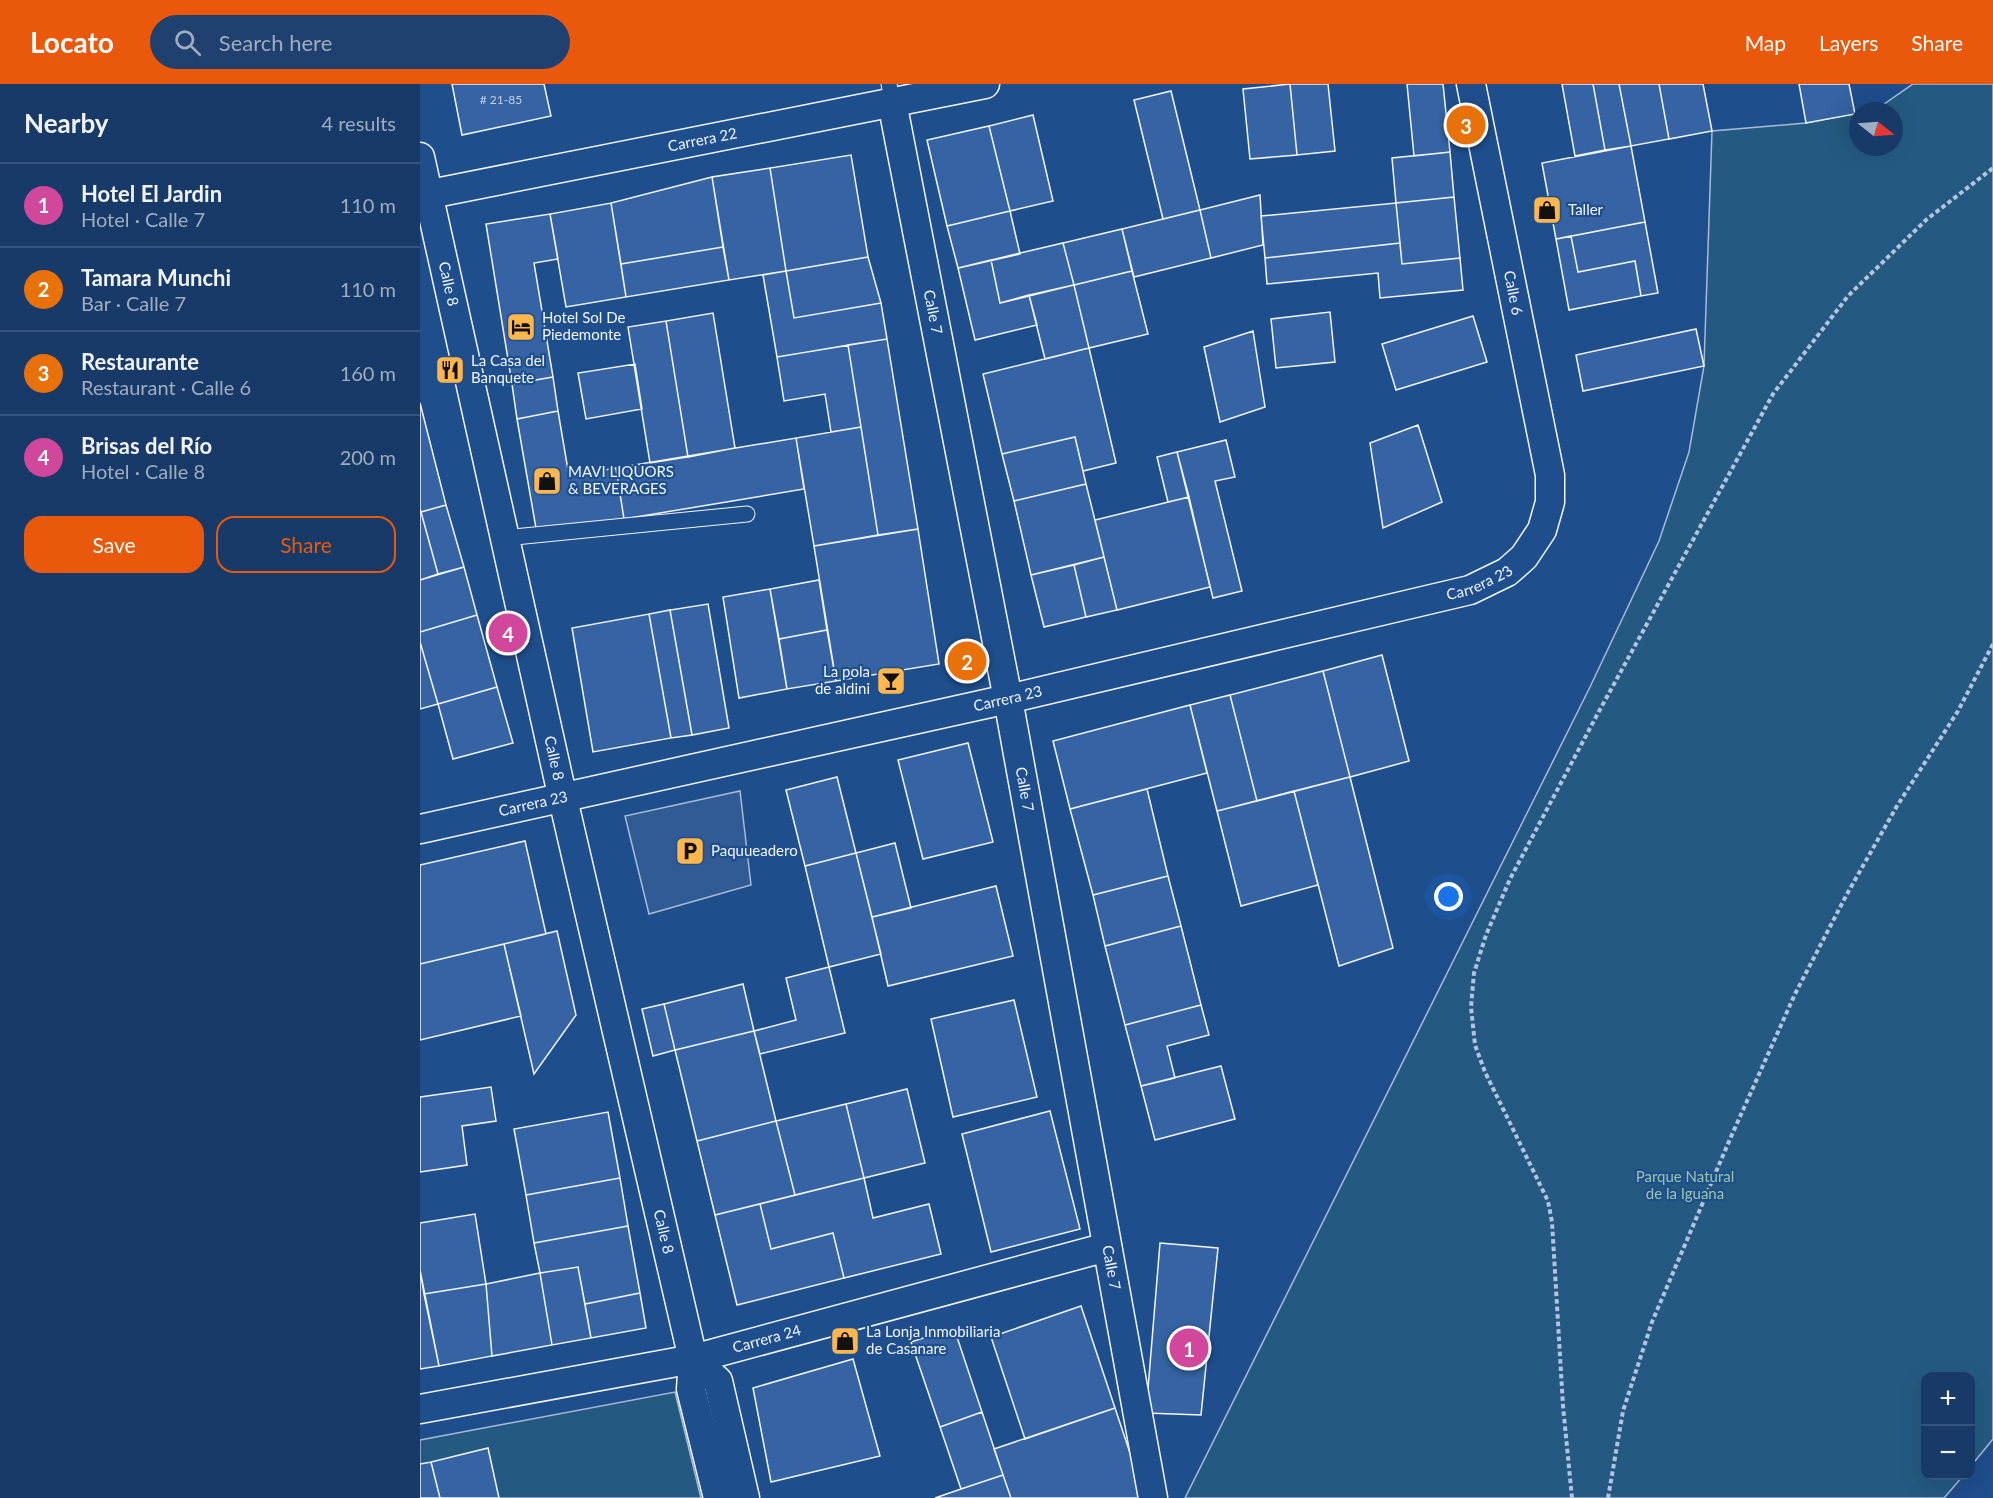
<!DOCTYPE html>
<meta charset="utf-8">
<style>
body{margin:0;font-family:Lato,sans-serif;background:#20416f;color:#f1f3f6}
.controls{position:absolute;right:18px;bottom:18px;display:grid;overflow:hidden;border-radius:12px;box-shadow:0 6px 24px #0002}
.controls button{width:54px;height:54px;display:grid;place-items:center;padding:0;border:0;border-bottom:2px solid #36547d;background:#173a69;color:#f1f3f6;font:30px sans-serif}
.compass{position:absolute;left:1429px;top:18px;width:54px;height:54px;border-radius:50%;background:#173a69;box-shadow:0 6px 24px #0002;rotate:107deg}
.you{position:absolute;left:1029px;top:813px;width:21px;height:21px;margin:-15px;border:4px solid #fff;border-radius:50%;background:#1a73e8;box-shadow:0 0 0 9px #1a73e833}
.badge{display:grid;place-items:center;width:39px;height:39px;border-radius:50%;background:#ea580c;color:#fff;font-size:20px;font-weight:700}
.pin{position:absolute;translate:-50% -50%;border:3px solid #fff;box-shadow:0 2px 6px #0006}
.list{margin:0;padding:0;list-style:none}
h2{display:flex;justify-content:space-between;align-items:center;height:78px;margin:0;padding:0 24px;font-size:26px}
h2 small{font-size:20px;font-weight:400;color:#9eadc0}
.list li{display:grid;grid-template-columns:39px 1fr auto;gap:18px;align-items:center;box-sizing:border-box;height:84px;padding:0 24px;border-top:2px solid #36547d}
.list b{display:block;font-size:22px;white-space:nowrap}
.list p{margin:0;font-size:20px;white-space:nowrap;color:#9eadc0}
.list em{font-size:20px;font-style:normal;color:#9eadc0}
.actions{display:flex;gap:12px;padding:18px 24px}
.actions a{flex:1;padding:14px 0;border:2px solid #ea580c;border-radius:18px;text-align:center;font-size:21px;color:#ea580c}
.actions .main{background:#ea580c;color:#fff}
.icon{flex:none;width:33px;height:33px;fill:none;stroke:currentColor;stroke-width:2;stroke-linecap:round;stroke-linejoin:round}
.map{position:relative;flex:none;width:1573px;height:1414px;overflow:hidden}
header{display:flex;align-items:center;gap:36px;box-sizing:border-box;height:84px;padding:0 30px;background:#ea580c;color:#fff}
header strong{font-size:28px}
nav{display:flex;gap:33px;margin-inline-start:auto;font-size:21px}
.search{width:420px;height:54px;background:#20416f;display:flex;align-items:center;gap:15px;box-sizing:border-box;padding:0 21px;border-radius:33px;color:#9eadc0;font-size:22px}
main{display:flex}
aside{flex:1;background:#173a69}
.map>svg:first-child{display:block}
.green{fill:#245a82;stroke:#a8bbd7;stroke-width:1.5}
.parking{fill:#305b95;stroke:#a8bbd7;stroke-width:1.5}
.building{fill:#3563a3;stroke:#f2f6ff;stroke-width:1.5}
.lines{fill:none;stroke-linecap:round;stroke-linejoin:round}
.service-casing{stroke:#f2f6ff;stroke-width:17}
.minor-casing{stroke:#f2f6ff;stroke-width:31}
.path{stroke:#b3c4dc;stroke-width:4;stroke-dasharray:4.5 3;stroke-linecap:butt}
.service{stroke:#1f4e8c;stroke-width:15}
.minor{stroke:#1f4e8c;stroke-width:28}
.labels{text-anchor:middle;stroke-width:4.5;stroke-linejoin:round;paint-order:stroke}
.number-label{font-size:12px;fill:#c3d1e8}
.street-label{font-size:15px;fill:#f2f6ff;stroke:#1f4e8c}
.poi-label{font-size:15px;fill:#f2f6ff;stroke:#1f4e8c;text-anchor:start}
.park-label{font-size:15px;fill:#97c8a6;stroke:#1f4e8c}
</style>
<header>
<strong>Locato</strong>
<div class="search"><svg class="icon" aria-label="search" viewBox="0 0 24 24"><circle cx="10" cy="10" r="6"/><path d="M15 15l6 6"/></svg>Search here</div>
<nav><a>Map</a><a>Layers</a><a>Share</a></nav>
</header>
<main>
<aside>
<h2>Nearby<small>4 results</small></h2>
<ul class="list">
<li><span class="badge" style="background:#d1479c">1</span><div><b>Hotel El Jardin</b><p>Hotel · Calle 7</p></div><em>110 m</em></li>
<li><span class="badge" style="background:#e8710a">2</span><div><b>Tamara Munchi</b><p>Bar · Calle 7</p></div><em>110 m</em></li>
<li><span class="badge" style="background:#e8710a">3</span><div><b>Restaurante</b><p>Restaurant · Calle 6</p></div><em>160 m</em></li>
<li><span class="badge" style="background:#d1479c">4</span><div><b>Brisas del Río</b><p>Hotel · Calle 8</p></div><em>200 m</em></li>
</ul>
<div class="actions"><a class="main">Save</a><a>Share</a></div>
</aside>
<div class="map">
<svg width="1573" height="1414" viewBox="0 0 1573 1414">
<rect width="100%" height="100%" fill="#1f4e8c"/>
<path class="green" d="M1493,0H1573V1355L1551,1382L1550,1292H1506V1392H1543L1524,1414H765L1170,603L1239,457L1269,368L1284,282L1292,47L1386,39L1438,29V63H1474V27H1443L1464,20Z
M255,1308L281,1414H0V1356Z"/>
<path class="parking" d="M320,707L331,801L229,830L205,732Z"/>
<path class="building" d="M32,0H124L131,32L42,51Z
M870,0L877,71L830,75L823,5Z
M870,0H908L915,67L877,71Z
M987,0H1023L1030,68L994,72Z
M1142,0H1173L1185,66L1155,72Z
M1173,0H1199L1211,62L1185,66Z
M1199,0H1239L1249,55L1211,62Z
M1239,0H1283L1292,47L1249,55Z
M1379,0H1429L1435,30L1386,39Z
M751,7L780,126L743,135L714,16Z
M613,31L633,117L590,127L569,42Z
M569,42L590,127L527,142L507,56Z
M1211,62L1225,138L1136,155L1122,79Z
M1030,68L1034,113L976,119L972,74Z
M431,71L448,173L366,187L350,84Z
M350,84L366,187L309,196L292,93Z
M292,93L303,163L201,180L191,119Z
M840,111L843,161L791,174L780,126Z
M1034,113L1040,174L982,180L976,119Z
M191,119L206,213L146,223L130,130Z
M976,119L980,159L845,174L841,132Z
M780,126L791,174L714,193L702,145Z
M590,127L600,170L538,184L527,142Z
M130,130L138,175L114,179L133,293L92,300L66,140Z
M1225,138L1238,209L1221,212L1215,177L1158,188L1151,152Z
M702,145L712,187L654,201L643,159Z
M1151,152L1158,188L1215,177L1221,212L1149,226L1136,155Z
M643,159L654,201L580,219L571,176Z
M980,159L982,180L1040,174L1043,206L960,214L958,189L847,200L845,174Z
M303,163L309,196L206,213L201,180Z
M448,173L461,219L374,234L366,187Z
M571,176L580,219L609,211L617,241L555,256L538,184Z
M366,187L374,234L461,219L467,255L357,273L343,191Z
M712,187L728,250L669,264L654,201Z
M654,201L669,264L625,275L609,211Z
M910,228L915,278L856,284L851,235Z
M293,229L315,364L268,373L246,237Z
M1053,232L1067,278L976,306L962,260Z
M246,237L268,373L230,379L208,243Z
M1276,245L1284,282L1163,307L1156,271Z
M833,247L845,323L800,338L784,263Z
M467,255L498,445L458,451L428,261Z
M428,261L441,343L411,348L405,310L364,317L357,273Z
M669,264L696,379L663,387L655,353L582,370L563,290Z
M215,280L222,325L166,335L158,289Z
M133,293L138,327L97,335L92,300Z
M0,319L26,421L1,428L0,425Z
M138,327L149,392L196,384L204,435L117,450L97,335Z
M998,341L1022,418L963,444L950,359Z
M441,343L458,451L394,462L376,354Z
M655,353L666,400L594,417L582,370Z
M376,354L384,405L204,435L196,384Z
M806,356L815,393L795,397L822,507L793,514L757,368Z
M757,368L769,413L748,418L737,373Z
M666,400L684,473L611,491L594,417Z
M769,413L790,503L697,526L675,436Z
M26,421L44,483L18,490L1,428Z
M1,428L18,490L0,496V429Z
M498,445L519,580L416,597L394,462Z
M684,473L697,526L666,533L654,481Z
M654,481L666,533L624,543L611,491Z
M44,483L57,531L0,548V496Z
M399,496L407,546L359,555L350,505Z
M350,505L367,605L319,614L303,513Z
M288,520L309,644L272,651L250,526Z
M250,526L272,651L251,654L229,530Z
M229,530L251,654L173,668L152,544Z
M57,531L77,603L18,620L0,558V548Z
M407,546L416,597L367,605L359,555Z
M0,558L18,620L0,625Z
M962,571L989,677L930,693L903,587Z
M903,587L930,693L837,717L810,611Z
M77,603L93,659L33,675L18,620Z
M810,611L837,717L797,727L770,621Z
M770,621L787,689L650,725L633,657Z
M548,659L573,758L503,775L478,676Z
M417,693L436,769L385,782L366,706Z
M930,693L973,864L919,882L874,707Z
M727,705L748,792L673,811L650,725Z
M874,707L898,801L821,822L797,727Z
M105,757L126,850L0,880V781Z
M475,759L491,824L452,833L436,769Z
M436,769L461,870L409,883L385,782Z
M748,792L761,842L685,862L673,811Z
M576,802L593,872L468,902L452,833Z
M761,842L781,921L705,941L685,862Z
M137,847L156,931L114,990L84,860Z
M84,860L101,932L0,956V880Z
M409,883L425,949L340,970L334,947L376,936L366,894Z
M323,900L334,947L255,966L244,920Z
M594,916L617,1013L533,1033L511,935Z
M244,920L255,966L233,972L222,925Z
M781,921L789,951L747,962L755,994L721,1002L705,941Z
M334,947L356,1037L277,1057L255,966Z
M801,982L815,1035L735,1056L721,1002Z
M71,1003L76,1037L42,1042L47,1081L0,1088V1013Z
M487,1005L505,1079L444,1094L426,1020Z
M426,1020L444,1094L375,1111L356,1037Z
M630,1027L660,1145L571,1168L542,1050Z
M188,1028L200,1094L106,1111L94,1045Z
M356,1037L375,1111L295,1131L277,1057Z
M200,1094L208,1142L114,1159L106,1111Z
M444,1094L453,1134L509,1120L521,1170L424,1194L413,1149L351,1165L340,1120Z
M340,1120L351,1165L413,1149L424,1194L317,1221L295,1131Z
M55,1130L66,1200L4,1210L0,1186V1139Z
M208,1142L220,1209L165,1220L158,1183L120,1189L114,1159Z
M740,1159L798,1164L781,1331L726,1329Z
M158,1183L171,1254L132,1261L120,1189Z
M0,1186L19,1282L0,1285Z
M120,1189L132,1261L72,1272L66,1200Z
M66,1200L72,1272L19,1282L4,1210Z
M220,1209L226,1244L171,1254L165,1220Z
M661,1222L695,1324L605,1355L571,1253Z
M534,1244L562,1328L520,1343L491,1258Z
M433,1275L460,1372L351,1398L333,1304Z
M695,1324L725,1414H591L574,1365Z
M562,1328L583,1391L541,1405L520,1343Z
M68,1364L79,1414H20L11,1378Z
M11,1378L20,1414H0V1380Z
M583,1391L591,1414H515L541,1405Z"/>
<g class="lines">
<g class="service-casing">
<path id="service" d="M469,0L472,18
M84,454L327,430"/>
</g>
<g class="minor-casing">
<g id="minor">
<path id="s1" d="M472,18L588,615L733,1414"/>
<path id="s2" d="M0,73L143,715L273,1275L271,1305L298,1414"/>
<path id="s3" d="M0,112L565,0"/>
<path id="s4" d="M0,745L588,615L1050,506L1087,488L1104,473L1122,446L1130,418V391L1051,0"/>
<path d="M273,1275L298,1297L325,1414"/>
<path id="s5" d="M0,1325L273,1275L687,1163"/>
</g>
</g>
<path class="path" d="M1152,1414L1143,1322L1132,1138L1128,1117L1065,988L1055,961L1051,923L1054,889L1066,851L1090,795L1177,631L1353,310L1428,212L1506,136L1573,84
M1188,1414L1203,1327L1232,1238L1310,1055L1375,910L1427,810L1477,722L1538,627L1573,560"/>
<use href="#service" class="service"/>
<use href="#minor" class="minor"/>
</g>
<defs>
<g id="shop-square" transform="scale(1.5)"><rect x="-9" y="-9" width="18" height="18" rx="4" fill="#ffb74d" stroke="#1f4e8c"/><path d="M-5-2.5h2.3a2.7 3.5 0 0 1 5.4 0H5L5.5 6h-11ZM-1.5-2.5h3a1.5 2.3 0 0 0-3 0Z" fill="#111"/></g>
<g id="hotel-square" transform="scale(1.5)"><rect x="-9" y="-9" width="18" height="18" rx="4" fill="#ffb74d" stroke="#1f4e8c"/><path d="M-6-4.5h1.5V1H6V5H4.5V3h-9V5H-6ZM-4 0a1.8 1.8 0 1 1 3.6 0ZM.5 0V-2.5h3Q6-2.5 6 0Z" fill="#111"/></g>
<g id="restaurant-square" transform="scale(1.5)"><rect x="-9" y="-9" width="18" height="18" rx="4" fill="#ffb74d" stroke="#1f4e8c"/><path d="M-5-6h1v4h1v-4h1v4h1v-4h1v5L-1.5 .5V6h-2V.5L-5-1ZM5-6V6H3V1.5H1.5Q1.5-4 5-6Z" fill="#111"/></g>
<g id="bar-square" transform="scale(1.5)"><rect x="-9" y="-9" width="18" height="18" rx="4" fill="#ffb74d" stroke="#1f4e8c"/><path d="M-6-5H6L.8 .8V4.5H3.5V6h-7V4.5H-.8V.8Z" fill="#111"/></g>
<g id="parking-square" transform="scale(1.5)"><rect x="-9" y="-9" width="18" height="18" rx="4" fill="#ffb74d" stroke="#1f4e8c"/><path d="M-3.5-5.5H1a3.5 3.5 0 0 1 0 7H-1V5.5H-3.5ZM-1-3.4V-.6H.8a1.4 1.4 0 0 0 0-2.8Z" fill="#111"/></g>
</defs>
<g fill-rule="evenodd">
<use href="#shop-square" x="1127" y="126"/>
<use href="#hotel-square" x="101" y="243"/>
<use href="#restaurant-square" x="30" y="286"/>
<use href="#shop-square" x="127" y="397"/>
<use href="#bar-square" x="471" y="597"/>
<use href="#parking-square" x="270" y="767"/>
<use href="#shop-square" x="425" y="1257"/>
</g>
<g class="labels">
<g class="number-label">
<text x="81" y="20"># 21-85</text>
</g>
<g class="street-label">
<text dy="5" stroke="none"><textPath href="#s3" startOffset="288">Carrera 22</textPath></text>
<text dy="5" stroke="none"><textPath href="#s2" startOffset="130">Calle 8</textPath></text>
<text transform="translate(1093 209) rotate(79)" y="5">Calle 6</text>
<text dy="5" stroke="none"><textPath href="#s1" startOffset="214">Calle 7</textPath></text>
<text dy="5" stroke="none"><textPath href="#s4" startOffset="1088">Carrera 23</textPath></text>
<text dy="5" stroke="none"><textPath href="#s4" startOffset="602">Carrera 23</textPath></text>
<text dy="5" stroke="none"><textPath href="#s2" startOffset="616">Calle 8</textPath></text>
<text dy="5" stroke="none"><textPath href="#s1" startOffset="700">Calle 7</textPath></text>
<text dy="5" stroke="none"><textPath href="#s4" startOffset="116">Carrera 23</textPath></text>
<text dy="5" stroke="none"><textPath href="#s2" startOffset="1102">Calle 8</textPath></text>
<text dy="5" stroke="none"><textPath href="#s1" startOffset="1186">Calle 7</textPath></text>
<text dy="5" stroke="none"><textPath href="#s5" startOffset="354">Carrera 24</textPath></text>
</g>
<g class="poi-label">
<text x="1148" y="131">Taller</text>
<text x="122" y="239">Hotel Sol De<tspan x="122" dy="17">Piedemonte</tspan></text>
<text x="51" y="282">La Casa del<tspan x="51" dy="17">Banquete</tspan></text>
<text x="148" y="393">MAVI LIQUORS<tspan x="148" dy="17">&amp; BEVERAGES</tspan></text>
<text x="450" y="593" text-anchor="end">La pola<tspan x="450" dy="17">de aldini</tspan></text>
<text x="291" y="772">Paquueadero</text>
<text x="446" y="1253">La Lonja Inmobiliaria<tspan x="446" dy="17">de Casanare</tspan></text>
</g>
<g class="park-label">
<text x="1265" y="1098">Parque Natural<tspan x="1265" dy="17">de la Iguana</tspan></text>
</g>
</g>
</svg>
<div class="controls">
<button>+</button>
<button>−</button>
</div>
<svg class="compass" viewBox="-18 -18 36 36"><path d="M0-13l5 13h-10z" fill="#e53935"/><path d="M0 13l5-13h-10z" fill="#9eadc0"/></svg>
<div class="you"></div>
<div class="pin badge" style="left:769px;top:1264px;background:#d1479c">1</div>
<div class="pin badge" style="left:547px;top:577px;background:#e8710a">2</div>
<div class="pin badge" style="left:1046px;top:41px;background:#e8710a">3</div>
<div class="pin badge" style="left:88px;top:549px;background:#d1479c">4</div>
</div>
</main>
